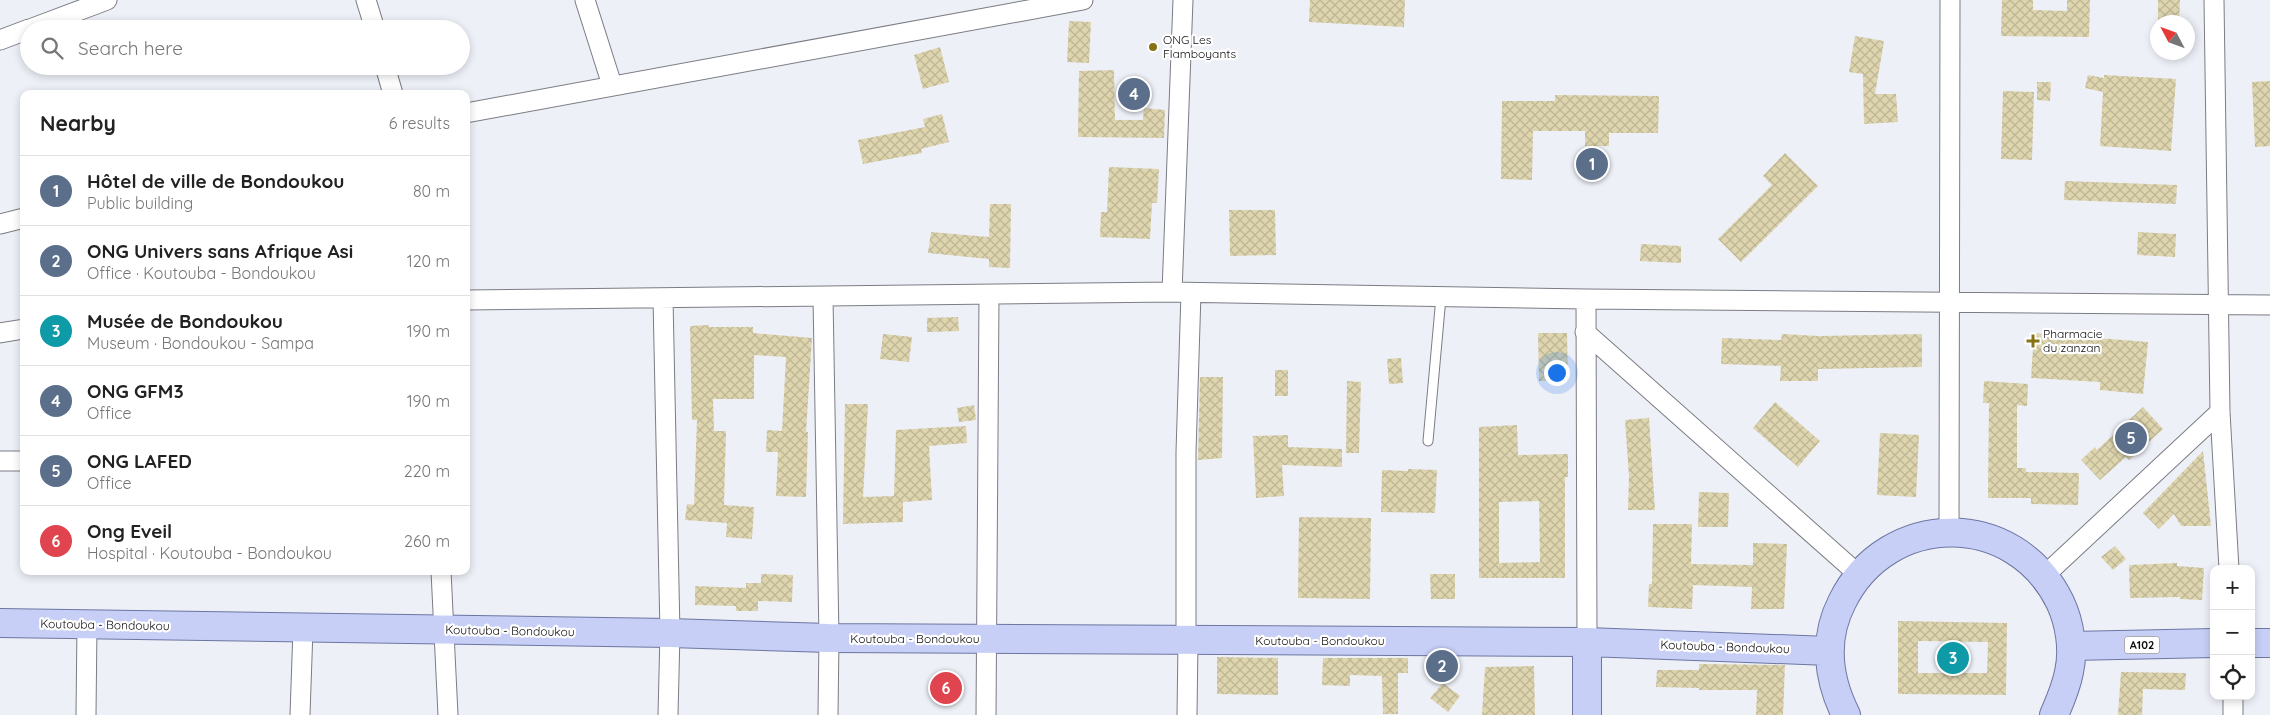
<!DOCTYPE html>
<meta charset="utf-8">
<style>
body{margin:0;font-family:Quicksand,sans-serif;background:#f2f2f2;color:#222}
.controls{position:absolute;right:15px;bottom:15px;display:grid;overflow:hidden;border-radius:10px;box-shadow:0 2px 8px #0003}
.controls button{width:45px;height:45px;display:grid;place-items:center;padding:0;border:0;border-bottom:1px solid #e0e0e0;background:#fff;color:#222;font:25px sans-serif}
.compass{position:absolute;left:2150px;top:15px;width:45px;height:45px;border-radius:50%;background:#fff;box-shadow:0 2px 8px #0003;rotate:311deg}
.you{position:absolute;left:1556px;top:372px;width:18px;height:18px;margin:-12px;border:4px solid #fff;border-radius:50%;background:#1a73e8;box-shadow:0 0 0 8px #1a73e833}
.badge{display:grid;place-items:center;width:32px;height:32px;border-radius:50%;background:#877316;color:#fff;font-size:16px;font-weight:700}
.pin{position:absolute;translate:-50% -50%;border:2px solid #fff;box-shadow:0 1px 5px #0006}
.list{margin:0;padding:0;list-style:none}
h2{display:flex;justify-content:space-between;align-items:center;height:65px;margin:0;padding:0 20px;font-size:21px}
h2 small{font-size:16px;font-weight:400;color:#767676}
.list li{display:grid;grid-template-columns:32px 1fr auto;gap:15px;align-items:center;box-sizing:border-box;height:70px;padding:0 20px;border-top:1px solid #e0e0e0}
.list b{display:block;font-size:19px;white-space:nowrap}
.list p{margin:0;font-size:16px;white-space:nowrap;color:#767676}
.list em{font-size:16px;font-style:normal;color:#767676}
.icon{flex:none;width:28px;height:28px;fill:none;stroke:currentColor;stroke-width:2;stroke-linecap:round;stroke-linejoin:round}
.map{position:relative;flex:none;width:2270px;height:715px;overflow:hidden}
.search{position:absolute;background:#fff;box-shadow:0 2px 8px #0003;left:20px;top:20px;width:450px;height:55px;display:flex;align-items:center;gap:12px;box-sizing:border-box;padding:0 18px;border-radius:28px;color:#767676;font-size:19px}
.panel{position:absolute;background:#fff;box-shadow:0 2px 8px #0003;left:20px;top:90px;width:450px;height:485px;border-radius:10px}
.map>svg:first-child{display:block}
.building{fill:url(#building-cross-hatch);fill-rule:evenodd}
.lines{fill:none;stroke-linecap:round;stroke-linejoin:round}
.service-casing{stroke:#7b7c84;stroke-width:11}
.minor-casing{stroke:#7b7c84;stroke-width:21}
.primary-casing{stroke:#6c76a1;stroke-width:30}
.service{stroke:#fff;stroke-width:9}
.minor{stroke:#fff;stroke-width:19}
.primary{stroke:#c7cff6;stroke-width:28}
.poi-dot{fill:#877316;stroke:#fff;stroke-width:2}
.labels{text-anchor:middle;stroke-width:4.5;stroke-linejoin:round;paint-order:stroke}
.shield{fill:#fff;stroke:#545456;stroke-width:1}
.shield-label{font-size:11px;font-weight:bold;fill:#0b0b0e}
.poi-label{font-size:12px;fill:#0b0b0e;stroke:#fff;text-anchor:start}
.street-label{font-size:12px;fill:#0b0b0e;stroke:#fff}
</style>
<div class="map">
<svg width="2270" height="715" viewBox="0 0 2270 715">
<defs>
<pattern id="building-cross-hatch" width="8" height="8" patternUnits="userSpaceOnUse" patternTransform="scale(1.25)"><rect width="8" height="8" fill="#ded5af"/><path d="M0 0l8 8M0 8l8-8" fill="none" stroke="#bdb695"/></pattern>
</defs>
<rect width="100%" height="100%" fill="#eef0f8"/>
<path class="building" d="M1310,0H1405L1404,27L1309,22Z
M2002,0H2033V10L2067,11V0H2090L2089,37L2001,36Z
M2158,0H2180L2179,22H2158Z
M1069,21L1091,22L1089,63L1067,62Z
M1855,36L1884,41L1875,94H1896L1898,122L1864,124L1863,74L1849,72Z
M940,47L949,82L923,89L914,55Z
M1114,70L1115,120H1143L1144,108L1165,110L1164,138L1078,137L1079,71Z
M2088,75L2104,78V75L2176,79L2171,151L2100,146L2103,92L2085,88Z
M2270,81V146L2255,147L2252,82Z
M2037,82H2051L2050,101L2037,100Z
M2003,91L2034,92L2032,160L2001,159Z
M1555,95L1659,96L1658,133H1609V146H1585V131H1533L1532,180L1501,179L1502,101H1555Z
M942,114L949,142L921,149L922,153L863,164L858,140L925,127L923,119Z
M1785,153L1818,186L1741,262L1718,239L1772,185L1763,176Z
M1109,167L1159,169L1157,203H1152L1150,239L1100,237L1101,212H1107Z
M2065,181L2177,185L2176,204L2064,200Z
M990,204H1011L1010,268L989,267V259L928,253L931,232L989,237Z
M1229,210H1275L1276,255L1230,256Z
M2138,232L2176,234L2175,257L2137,255Z
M1641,244L1681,246V263L1640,261Z
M958,317L959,331L927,332V318Z
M709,325V327H753V333L812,338L806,432H808L806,497L776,496L778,452H766L767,430L782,431L786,357L754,355V399H713L714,431H726L724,505L754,507L752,539L726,537L727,523L685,520L687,504L694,505L697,420H692L690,326Z
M1538,333H1567L1568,381H1539Z
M2034,333L2148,342L2143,394L2100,390V382L2031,378Z
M883,334L912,337L909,362L880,359Z
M1782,334L1819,336L1922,334V367L1818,369V381H1780L1781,366L1721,364L1722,338L1781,340Z
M1401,358L1403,383L1389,384L1387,359Z
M1275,370H1288V396H1275Z
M1200,377H1223L1222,458L1198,460Z
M1347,381L1361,382L1359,453H1346Z
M1984,381L2028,384L2027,406L2017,405V468H2026V472L2079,473L2078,505L2031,504V498H1988L1989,403H1983Z
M1775,402L1820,441L1798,467L1753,428Z
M845,404H868L863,497L894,496L896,430L966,426L967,443L929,446L932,500L903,502V522L843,524Z
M974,405L976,420L959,422L957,408Z
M2143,407L2163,429L2129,460L2126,457L2100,480L2081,460L2095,447L2097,450Z
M1649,418L1655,510H1628L1629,476L1625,420Z
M1517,425L1518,455L1568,454V477H1565V578H1479V427ZM1539,501L1540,562L1499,563V502Z
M1880,433L1919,435L1916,497L1877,495Z
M1288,435V447L1342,449V467L1282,465L1284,496L1256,498L1253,436Z
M2203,451L2211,526H2181L2174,514L2159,529L2143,513Z
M1408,469L1437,470L1435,513L1381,512L1382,470L1408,471Z
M1699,492L1729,493L1728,527H1698Z
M1299,517L1371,518L1370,599L1298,598Z
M1653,524H1692L1691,564L1753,565V543L1787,544L1784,609H1751L1752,587L1693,585L1692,609L1648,607L1649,584H1652Z
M2115,546L2126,559L2113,570L2101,557Z
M2177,563V566L2204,568L2202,600L2180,599V597L2130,598L2129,565Z
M761,574L793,575L792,602L758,601V611H736V606L695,605V586L746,588V583H761Z
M1430,574H1455V599H1431Z
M1898,621L2007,623L2006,695L1898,694ZM1918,641L1988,642L1987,673H1918Z
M1217,657L1278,658V695L1217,694Z
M1323,658H1408V673H1398V714H1383L1382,676L1350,675V686L1322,685Z
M1699,664L1785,665L1783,715H1756L1757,690H1699V688L1656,687L1657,670H1699Z
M1534,666L1535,715H1482L1485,667Z
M2121,672L2186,673L2185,690L2143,689L2142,715H2118Z
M1443,683L1460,696L1448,712L1430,698Z"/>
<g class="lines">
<g class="service-casing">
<path id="service" d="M1428,441L1441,297"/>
</g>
<g class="minor-casing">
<path id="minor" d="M366,0L375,29
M585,0L612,85
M2214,0L2220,412L2229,569
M30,29L107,0
M0,40L29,29
M385,66L393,94
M466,113L1083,0
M0,224L24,218
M1172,292L1183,0
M823,297L829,638L828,715
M663,298L670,633L668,715
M1586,299L1587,642
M466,300L1172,292L1586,299L2270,305
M1585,332L1859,575
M0,333L24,329
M0,461H24
M1949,532L1950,0
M441,571L448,715
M2044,576L2220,412
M1186,641V452L1191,293
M86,715L87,625
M300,715L303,629
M986,715L989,296
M1187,715L1188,641
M2233,715V696"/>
</g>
<g class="primary-casing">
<path id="primary" d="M0,623L670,633L829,638L1587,642L1829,651
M2251,643H2270
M2071,646L2214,643
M1587,715V642
M1846,715C1828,679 1823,639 1842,602C1887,510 2015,509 2060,602C2070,623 2074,650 2069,672C2066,688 2060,701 2054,715"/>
</g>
<use href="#service" class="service"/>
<use href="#minor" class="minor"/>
<use href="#primary" class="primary"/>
</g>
<g class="poi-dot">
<circle cx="1153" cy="47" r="5"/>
<path d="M2030.5 333.5h5v5h5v5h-5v5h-5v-5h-5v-5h5z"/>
</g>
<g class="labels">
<rect class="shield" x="2124.5" y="636.5" width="35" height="17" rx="4"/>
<g class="shield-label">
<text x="2142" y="649">A102</text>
</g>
<g class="poi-label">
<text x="1163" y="44">ONG Les<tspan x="1163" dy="14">Flamboyants</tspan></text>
<text x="2043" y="338">Pharmacie<tspan x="2043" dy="14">du zanzan</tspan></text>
</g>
<g class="street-label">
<text transform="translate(105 625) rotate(1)" y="4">Koutouba - Bondoukou</text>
<text transform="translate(510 631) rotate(1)" y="4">Koutouba - Bondoukou</text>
<text x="915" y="643">Koutouba - Bondoukou</text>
<text x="1320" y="645">Koutouba - Bondoukou</text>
<text transform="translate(1725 647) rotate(2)" y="4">Koutouba - Bondoukou</text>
</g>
</g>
</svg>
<div class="controls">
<button>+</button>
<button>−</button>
<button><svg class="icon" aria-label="locate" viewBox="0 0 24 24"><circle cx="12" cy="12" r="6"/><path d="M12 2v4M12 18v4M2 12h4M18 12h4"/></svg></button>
</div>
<svg class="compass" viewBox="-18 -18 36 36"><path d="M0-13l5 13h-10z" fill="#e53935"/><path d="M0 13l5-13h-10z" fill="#767676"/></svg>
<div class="you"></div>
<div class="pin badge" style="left:1592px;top:164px;background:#5c6f8a">1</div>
<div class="pin badge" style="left:1442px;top:666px;background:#5c6f8a">2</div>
<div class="pin badge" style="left:1953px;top:658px;background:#0f9aa8">3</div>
<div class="pin badge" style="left:1134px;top:94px;background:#5c6f8a">4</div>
<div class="pin badge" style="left:2131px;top:438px;background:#5c6f8a">5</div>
<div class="pin badge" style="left:946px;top:688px;background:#e0444e">6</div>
<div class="search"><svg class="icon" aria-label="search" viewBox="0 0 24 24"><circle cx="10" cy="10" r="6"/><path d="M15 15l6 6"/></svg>Search here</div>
<section class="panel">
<h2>Nearby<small>6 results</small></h2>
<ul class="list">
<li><span class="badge" style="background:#5c6f8a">1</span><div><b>Hôtel de ville de Bondoukou</b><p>Public building</p></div><em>80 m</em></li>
<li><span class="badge" style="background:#5c6f8a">2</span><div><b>ONG Univers sans Afrique Asi</b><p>Office · Koutouba - Bondoukou</p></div><em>120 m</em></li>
<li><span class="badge" style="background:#0f9aa8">3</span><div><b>Musée de Bondoukou</b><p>Museum · Bondoukou - Sampa</p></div><em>190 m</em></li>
<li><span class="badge" style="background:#5c6f8a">4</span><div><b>ONG GFM3</b><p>Office</p></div><em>190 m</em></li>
<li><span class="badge" style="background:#5c6f8a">5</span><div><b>ONG LAFED</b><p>Office</p></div><em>220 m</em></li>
<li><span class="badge" style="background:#e0444e">6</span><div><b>Ong Eveil</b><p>Hospital · Koutouba - Bondoukou</p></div><em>260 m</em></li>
</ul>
</section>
</div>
